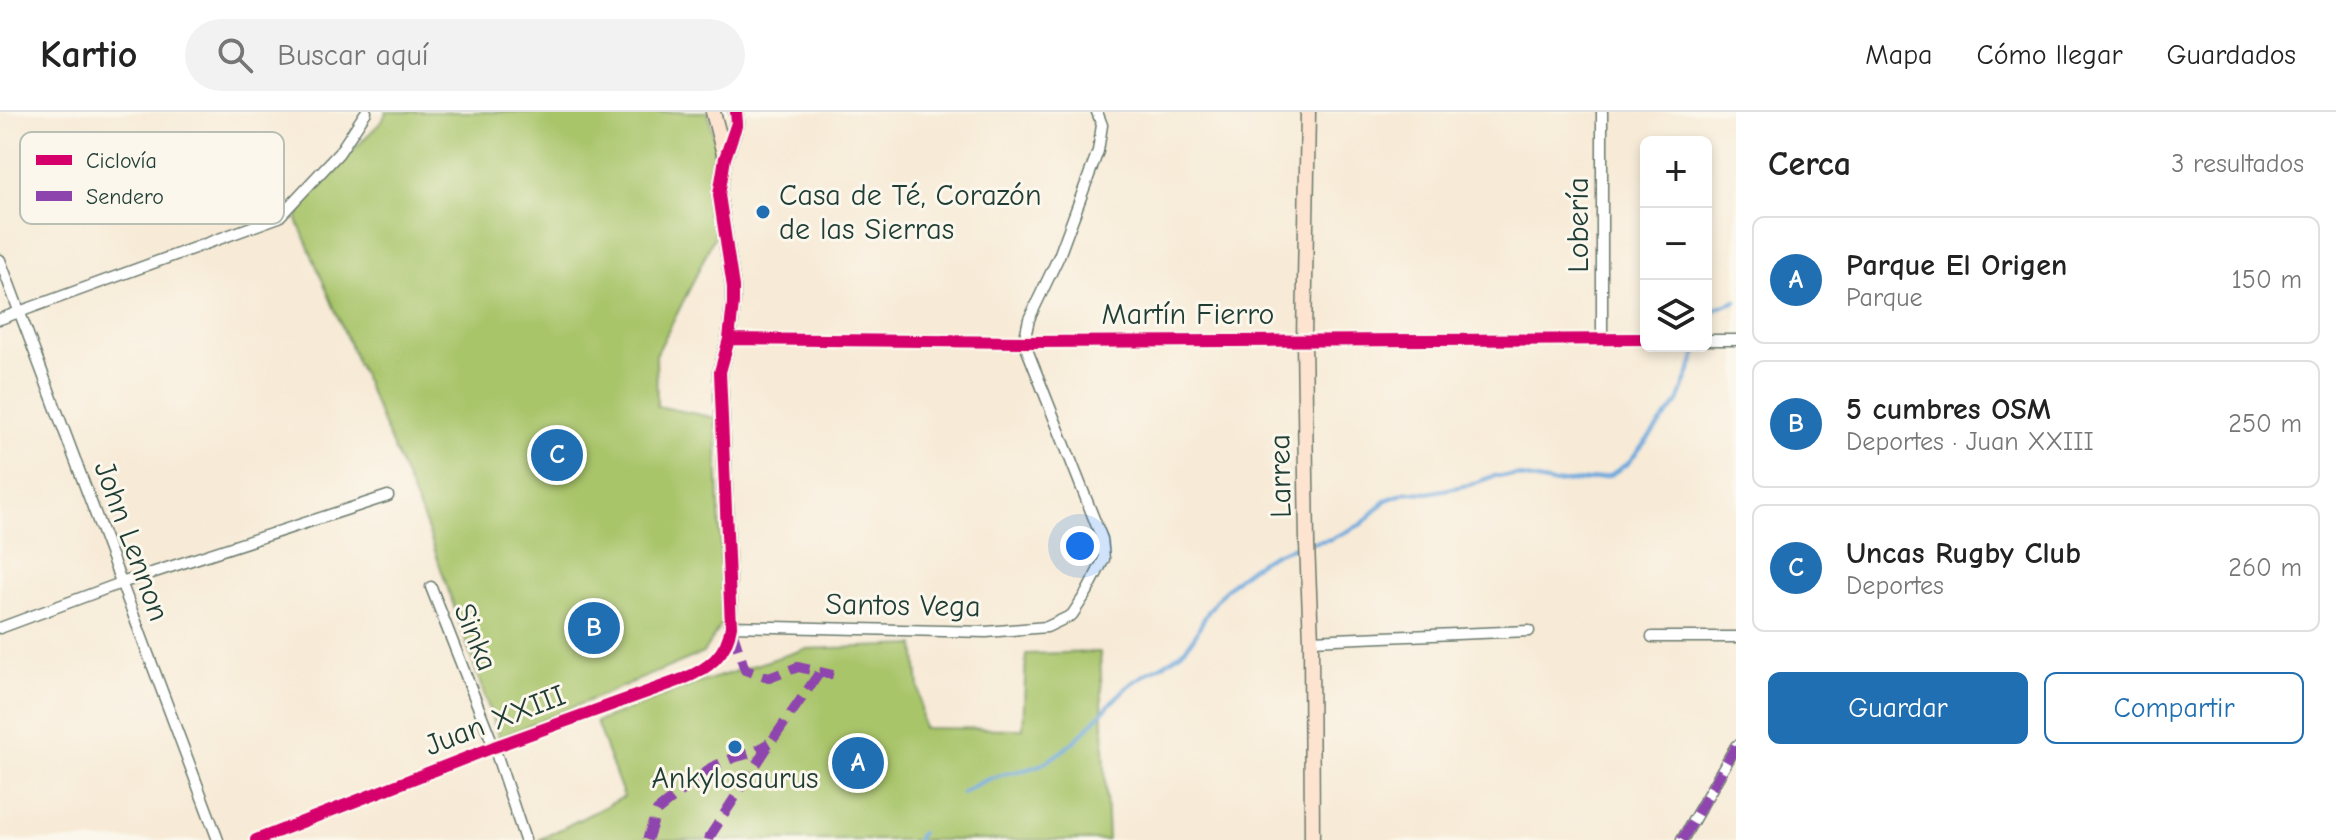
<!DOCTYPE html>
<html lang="es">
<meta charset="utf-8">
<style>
body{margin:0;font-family:"Comic Neue",sans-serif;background:#f2f2f2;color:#222}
.controls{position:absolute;right:24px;top:24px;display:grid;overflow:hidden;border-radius:12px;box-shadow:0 4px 12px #0003}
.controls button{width:72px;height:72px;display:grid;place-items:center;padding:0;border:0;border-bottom:2px solid #e0e0e0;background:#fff;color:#222;font:40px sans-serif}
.you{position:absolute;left:1080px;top:434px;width:28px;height:28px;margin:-20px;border:6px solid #fff;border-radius:50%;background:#1a73e8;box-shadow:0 0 0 12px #1a73e833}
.badge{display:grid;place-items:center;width:52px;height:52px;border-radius:50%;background:#1f6fb2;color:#fff;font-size:26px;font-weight:700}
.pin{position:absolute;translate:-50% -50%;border:4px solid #fff;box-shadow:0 2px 8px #0006}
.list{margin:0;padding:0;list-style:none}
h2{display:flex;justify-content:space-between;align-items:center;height:104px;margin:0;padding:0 32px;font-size:34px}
h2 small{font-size:26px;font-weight:400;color:#767676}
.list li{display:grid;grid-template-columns:52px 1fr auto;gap:24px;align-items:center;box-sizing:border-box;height:128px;margin:0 16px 16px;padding:0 16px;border:2px solid #e0e0e0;border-radius:12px}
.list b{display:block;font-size:30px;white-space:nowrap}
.list p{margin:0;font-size:26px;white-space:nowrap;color:#767676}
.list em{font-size:26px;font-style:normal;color:#767676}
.actions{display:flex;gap:16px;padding:24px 32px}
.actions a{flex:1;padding:18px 0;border:2px solid #1f6fb2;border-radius:12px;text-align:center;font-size:28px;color:#1f6fb2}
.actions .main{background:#1f6fb2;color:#fff}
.icon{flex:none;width:44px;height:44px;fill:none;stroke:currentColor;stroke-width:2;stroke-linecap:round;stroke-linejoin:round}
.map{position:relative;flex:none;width:1736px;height:728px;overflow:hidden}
header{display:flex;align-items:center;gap:48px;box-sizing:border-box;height:112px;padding:0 40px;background:#fff;border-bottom:2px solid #e0e0e0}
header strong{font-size:38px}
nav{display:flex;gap:44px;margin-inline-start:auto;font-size:28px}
.search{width:560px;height:72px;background:#f2f2f2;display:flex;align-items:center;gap:20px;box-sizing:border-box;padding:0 28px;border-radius:44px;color:#767676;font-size:30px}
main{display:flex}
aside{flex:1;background:#fff}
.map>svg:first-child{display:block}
.green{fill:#a9c56b;stroke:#648150;stroke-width:2}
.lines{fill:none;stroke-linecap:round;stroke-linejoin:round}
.stream{stroke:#6aa7dc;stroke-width:4}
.street-casing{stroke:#6b7a6d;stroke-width:13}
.secondary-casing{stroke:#6b7a6d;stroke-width:17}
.street{stroke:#fff;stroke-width:10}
.secondary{stroke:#fde4d0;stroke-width:14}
.quiet{stroke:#8e44ad;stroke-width:10;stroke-dasharray:20 10;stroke-linecap:butt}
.cycleway-casing{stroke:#fbf7ec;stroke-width:17}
.cycleway{stroke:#d6006c;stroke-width:12}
.poi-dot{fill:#1f6fb2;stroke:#fbf7ec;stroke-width:3}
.labels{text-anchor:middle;stroke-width:6;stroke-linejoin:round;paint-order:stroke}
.poi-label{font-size:30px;fill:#1f3d34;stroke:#fbf7ec;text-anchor:start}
.street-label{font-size:30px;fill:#1f3d34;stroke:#fbf7ec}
.key{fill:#fbf7ec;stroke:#b9bfb5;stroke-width:2}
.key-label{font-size:22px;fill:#1f3d34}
</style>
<header>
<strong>Kartio</strong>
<div class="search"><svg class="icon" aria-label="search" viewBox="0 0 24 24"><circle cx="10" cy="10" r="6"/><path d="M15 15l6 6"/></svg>Buscar aquí</div>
<nav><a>Mapa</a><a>Cómo llegar</a><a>Guardados</a></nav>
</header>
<main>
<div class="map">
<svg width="1736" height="728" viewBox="0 0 1736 728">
<rect width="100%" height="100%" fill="#fbf7ec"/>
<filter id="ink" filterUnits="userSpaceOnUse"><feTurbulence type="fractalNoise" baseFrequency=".0125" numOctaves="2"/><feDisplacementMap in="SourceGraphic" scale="16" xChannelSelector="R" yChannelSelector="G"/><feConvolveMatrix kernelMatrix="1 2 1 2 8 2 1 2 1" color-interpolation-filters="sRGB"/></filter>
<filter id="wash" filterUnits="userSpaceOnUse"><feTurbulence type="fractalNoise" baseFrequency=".006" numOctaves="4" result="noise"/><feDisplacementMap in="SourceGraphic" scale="32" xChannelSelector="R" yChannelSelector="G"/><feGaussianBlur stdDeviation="1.8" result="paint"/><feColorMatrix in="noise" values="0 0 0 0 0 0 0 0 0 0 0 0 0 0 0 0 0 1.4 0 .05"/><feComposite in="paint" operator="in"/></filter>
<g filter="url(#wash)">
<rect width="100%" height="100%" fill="#f7ead6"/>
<path class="green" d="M386,0H708L719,47L718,116L692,172L656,243L657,294L716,306L723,510L703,541L499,626L426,413L297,108L305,87L383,8Z
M915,533L923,616L1023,617L1026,542L1100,540L1108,728H539L624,685L596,610L696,572L805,537Z"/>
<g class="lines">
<path class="stream" d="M1706,213L1716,197L1736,189
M1311,431L1331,427L1362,412L1386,388L1408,380L1428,381L1469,373L1494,364H1516L1552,371L1583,369L1609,364L1628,351L1678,290L1698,238
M962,681C974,673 987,667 1001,663C1014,659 1029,659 1042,652C1076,635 1100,600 1127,575C1142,561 1163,555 1179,542C1198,526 1197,516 1210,497C1230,467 1267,440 1303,433
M917,728L921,721"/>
</g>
</g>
<g filter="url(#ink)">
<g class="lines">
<g class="street-casing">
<path id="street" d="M1602,0V226
M0,148L218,728
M0,207L279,105L339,41L366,0
M729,227L1024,230L1646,227
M1706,228H1736
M431,475L494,635L525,728
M0,516L121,471L388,384
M1652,525H1736
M1311,528L1529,519
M256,728L494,635L696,562C715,551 728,536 731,514L986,520L1047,515L1072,503L1087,480L1104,447L1102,427L1024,230L1029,207L1059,144L1098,39L1102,13L1097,0
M1682,728L1736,634"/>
</g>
<g class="secondary-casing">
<path id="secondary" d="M713,0L725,46
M1308,0L1304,227L1307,432L1311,528L1312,728
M731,514L720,260L729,227L733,192V175L719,83L725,46L737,11L736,0"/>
</g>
<use href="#street" class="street"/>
<use href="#secondary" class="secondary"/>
<path class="quiet" d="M732,518L745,558L769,566L798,555L833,563
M647,728L657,699L712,655L733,646L754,640L769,631
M709,728L710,724L767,636L820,560
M1682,728L1736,634"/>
<g class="cycleway-casing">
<path id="cycleway" d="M729,227L1024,230L1646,227
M256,728L494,635L683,567C708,557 727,543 731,514L720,260L729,227L733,192V175L719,83L725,46L737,11L736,0"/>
</g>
<use href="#cycleway" class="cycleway"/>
</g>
</g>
<g class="poi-dot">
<circle cx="763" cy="100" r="8"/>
<circle cx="735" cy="635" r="8"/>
</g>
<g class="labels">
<g class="poi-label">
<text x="779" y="93">Casa de Té, Corazón<tspan x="779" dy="34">de las Sierras</tspan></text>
<text x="735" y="676" text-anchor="middle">Ankylosaurus</text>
</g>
<g class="street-label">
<text transform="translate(1578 113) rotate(-90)" y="10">Lobería</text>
<text x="1188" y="212">Martín Fierro</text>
<text transform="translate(1280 364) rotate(-91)" y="10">Larrea</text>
<text transform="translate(132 429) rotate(70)" y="10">John Lennon</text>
<text transform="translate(903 493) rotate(1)" y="10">Santos Vega</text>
<text transform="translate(476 525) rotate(68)" y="10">Sinka</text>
<text transform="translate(495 608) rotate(-21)" y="10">Juan XXIII</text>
</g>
</g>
<rect x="20" y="20" width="264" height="92" rx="12" class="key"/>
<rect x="36" y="43" width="36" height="10" fill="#d6006c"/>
<rect x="36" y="79" width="36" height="10" fill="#8e44ad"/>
<g class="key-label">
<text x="86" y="56">Ciclovía</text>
<text x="86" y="92">Sendero</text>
</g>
</svg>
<div class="controls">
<button>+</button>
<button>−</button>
<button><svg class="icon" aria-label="layers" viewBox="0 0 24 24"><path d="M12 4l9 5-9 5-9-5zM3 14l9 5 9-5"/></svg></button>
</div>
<div class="you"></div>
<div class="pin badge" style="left:858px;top:651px">A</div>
<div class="pin badge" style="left:594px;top:516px">B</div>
<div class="pin badge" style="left:557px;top:343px">C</div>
</div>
<aside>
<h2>Cerca<small>3 resultados</small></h2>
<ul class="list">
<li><span class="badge">A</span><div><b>Parque El Origen</b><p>Parque</p></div><em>150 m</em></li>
<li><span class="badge">B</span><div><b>5 cumbres OSM</b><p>Deportes · Juan XXIII</p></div><em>250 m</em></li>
<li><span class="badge">C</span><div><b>Uncas Rugby Club</b><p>Deportes</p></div><em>260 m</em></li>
</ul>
<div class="actions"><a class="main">Guardar</a><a>Compartir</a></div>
</aside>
</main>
